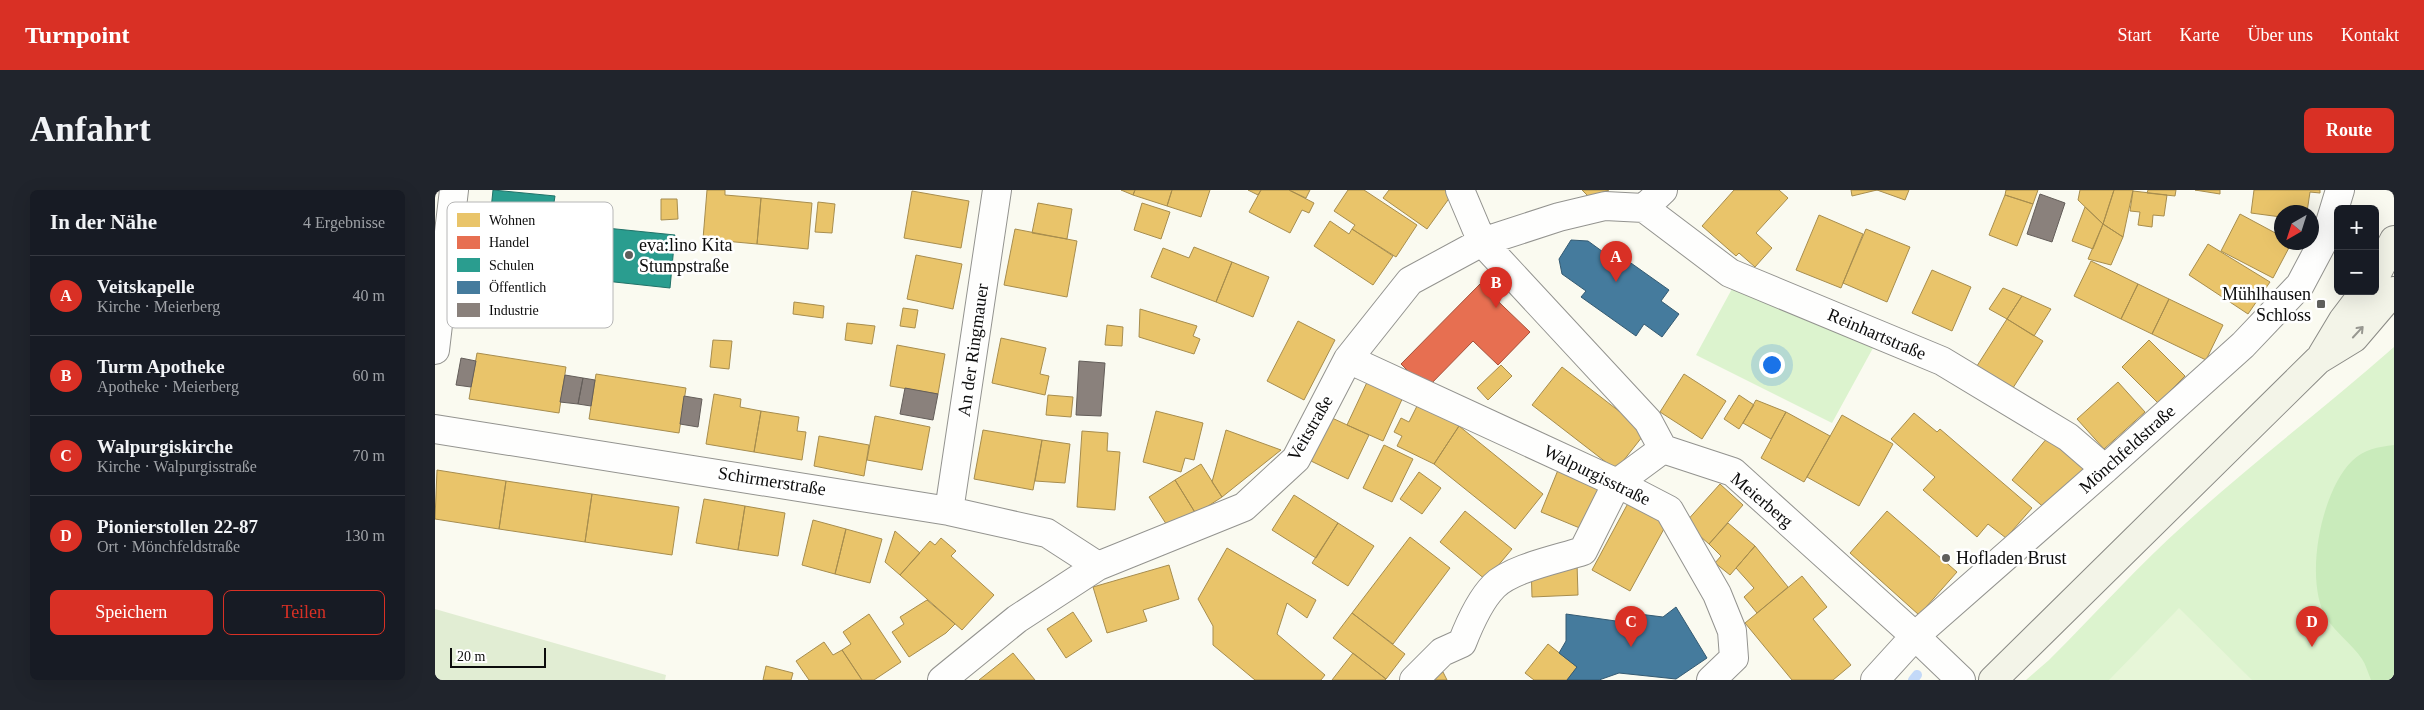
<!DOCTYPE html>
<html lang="de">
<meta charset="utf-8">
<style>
body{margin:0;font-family:"Times New Roman",serif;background:#20242c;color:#f1f3f6}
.controls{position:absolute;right:15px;top:15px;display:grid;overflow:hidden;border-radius:8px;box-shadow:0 5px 20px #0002}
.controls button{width:45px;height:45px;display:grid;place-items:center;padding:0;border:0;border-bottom:1px solid #363941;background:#171b24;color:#f1f3f6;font:25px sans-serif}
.compass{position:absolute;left:1839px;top:15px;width:45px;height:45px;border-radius:50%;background:#171b24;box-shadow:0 5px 20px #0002;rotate:219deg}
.scale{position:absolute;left:15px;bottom:12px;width:96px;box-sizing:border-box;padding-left:5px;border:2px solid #0c0c0c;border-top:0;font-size:14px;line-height:18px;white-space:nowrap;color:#0c0c0c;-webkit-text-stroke:4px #fff;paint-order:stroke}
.you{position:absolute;left:1336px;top:174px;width:18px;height:18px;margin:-12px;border:4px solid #fff;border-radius:50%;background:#1a73e8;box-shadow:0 0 0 8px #1a73e833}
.badge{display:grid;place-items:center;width:32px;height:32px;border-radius:50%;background:#d93025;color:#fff;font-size:16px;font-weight:700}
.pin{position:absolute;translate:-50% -41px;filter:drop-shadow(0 1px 2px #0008)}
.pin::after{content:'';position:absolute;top:26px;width:18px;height:15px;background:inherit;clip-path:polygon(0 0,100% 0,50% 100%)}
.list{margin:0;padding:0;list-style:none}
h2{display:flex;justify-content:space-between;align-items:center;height:65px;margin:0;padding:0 20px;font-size:21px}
h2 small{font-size:16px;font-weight:400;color:#9ea1a6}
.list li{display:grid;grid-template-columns:32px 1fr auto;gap:15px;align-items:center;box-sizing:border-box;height:80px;padding:0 20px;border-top:1px solid #363941}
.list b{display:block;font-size:19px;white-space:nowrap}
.list p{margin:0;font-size:16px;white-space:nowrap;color:#9ea1a6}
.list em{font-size:16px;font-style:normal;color:#9ea1a6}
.actions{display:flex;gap:10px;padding:15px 20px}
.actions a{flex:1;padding:11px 0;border:1px solid #d93025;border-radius:8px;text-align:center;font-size:18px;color:#d93025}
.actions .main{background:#d93025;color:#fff}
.map{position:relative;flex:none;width:1959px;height:490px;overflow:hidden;border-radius:8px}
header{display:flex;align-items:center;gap:30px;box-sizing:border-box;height:70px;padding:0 25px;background:#d93025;color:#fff}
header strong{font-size:24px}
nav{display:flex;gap:28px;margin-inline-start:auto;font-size:18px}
.intro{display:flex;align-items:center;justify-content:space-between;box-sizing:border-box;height:120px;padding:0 30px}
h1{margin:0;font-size:35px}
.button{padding:12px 22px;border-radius:8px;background:#d93025;color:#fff;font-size:18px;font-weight:700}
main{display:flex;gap:30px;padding:0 30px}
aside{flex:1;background:#171b24;border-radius:8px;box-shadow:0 5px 20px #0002}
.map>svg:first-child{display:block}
.green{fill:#dcf3ce}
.forest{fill:#c9ebbb}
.cemetery{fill:#e1edd3}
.pitch{fill:#e7f6d8}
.homes{fill:#e9c46a;stroke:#a78d4e}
.shops{fill:#e76f51;stroke:#a5513c}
.schools{fill:#2a9d8f;stroke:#217268}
.public{fill:#457b9d;stroke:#345a72}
.industry{fill:#8a817c;stroke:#645e5a}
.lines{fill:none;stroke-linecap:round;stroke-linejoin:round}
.stream{stroke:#c3d9f8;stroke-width:10}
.street-casing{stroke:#93938f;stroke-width:30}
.secondary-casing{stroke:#8a8a85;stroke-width:30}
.street{stroke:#fefefd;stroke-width:28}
.secondary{stroke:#f3f4e8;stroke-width:28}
.oneway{stroke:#979790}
.poi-dot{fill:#5f5f5c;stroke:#fff;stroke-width:2}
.labels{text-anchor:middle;stroke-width:5;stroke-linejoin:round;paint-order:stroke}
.poi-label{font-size:18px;fill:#0c0c0c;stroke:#fff;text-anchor:start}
.street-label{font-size:18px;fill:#0c0c0c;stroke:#fff}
.key{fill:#fff;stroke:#b6b6b6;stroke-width:1}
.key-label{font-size:14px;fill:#0c0c0c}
</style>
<header>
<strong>Turnpoint</strong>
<nav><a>Start</a><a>Karte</a><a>Über uns</a><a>Kontakt</a></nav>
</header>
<div class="intro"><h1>Anfahrt</h1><a class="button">Route</a></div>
<main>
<aside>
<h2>In der Nähe<small>4 Ergebnisse</small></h2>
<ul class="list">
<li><span class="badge">A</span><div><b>Veitskapelle</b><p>Kirche · Meierberg</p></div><em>40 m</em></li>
<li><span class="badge">B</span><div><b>Turm Apotheke</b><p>Apotheke · Meierberg</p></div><em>60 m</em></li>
<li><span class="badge">C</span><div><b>Walpurgiskirche</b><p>Kirche · Walpurgisstraße</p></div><em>70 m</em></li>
<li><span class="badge">D</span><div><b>Pionierstollen 22-87</b><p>Ort · Mönchfeldstraße</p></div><em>130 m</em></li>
</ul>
<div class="actions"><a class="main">Speichern</a><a>Teilen</a></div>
</aside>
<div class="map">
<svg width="1959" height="490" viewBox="0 0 1959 490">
<rect width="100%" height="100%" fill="#fafaf0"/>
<path class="green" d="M1298,97L1438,158L1397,233L1261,165Z
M1959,157V490H1591L1614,470C1660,424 1703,376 1751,333C1818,272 1891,217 1959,157Z"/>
<path class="forest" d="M1959,255V490H1936C1933,483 1931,475 1927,469C1917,454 1901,443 1892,429C1868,391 1886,301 1917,271C1929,259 1943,257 1959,255Z"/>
<path class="cemetery" d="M0,419L231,485L230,490H0Z"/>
<path class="pitch" d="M1744,418L1817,490H1674Z"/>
<path class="homes" d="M272,0H290V5L326,8L322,54L268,49Z
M686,0H700L698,5Z
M700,0H737L732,16L698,5Z
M737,0H775L766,27L732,16Z
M813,0H826L823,5Z
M826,0H854L879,13L874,23L867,20L855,43L814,22Z
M854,0H875L871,8Z
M913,0H929L982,35L961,67L917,39L920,35L899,21Z
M954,0H1014L1018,3L992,39L948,8Z
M1147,0H1174L1154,7Z
M1299,0H1344L1353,8L1321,43L1337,58L1320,77L1304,63L1301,66L1267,36Z
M1416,0H1442L1417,6Z
M1442,0H1474L1470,10Z
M1571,0H1603L1598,14L1570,5Z
M1645,0H1679L1668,34L1643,10Z
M1679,0H1698L1688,47L1668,34Z
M1713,0H1741L1740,6L1712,3Z
M1760,0H1785V4Z
M1819,0H1885V3L1875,2L1872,22H1846V27L1816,23Z
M477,1L534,11L526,58L469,48Z
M1698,1L1732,5L1729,26L1718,25L1717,37L1703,35L1705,22L1695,21Z
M1570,5L1598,14L1582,56L1554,45Z
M326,8L377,13L373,59L322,54Z
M226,9H242L243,29L226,30Z
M383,12L400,14L397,43L380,42Z
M603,13L637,19L632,49L597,43Z
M707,13L735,22L726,49L699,40Z
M1650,17L1668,34L1658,59L1637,51Z
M1805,24L1846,46V52H1857L1838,88L1786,61Z
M1384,25L1428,44L1406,98L1361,80Z
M895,31L914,44L917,39L958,66L938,95L879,56Z
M1668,34L1688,47L1676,75L1653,69Z
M580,39L642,51L632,107L569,95Z
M1431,39L1475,57L1452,112L1408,93Z
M1773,54L1835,92L1813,124L1754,85Z
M759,57L797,72L781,112L716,87L728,58L754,68Z
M481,65L527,74L518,119L472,109Z
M1656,71L1703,94L1686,129L1639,106Z
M797,72L834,87L818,127L781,112Z
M1497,80L1536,97L1517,141L1477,123Z
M1703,94L1734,109L1717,144L1686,129Z
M1568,98L1587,106L1572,129L1554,119Z
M1587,106L1616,119L1599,146L1572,129Z
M1734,109L1788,135L1771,170L1717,144Z
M359,112L389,116L388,128L358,124Z
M468,118L483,120L480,138L465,136Z
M705,119L762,136L758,146L765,149L759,164L704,147Z
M1572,129L1608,151L1576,201L1540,179Z
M863,131L900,150L869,210L832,191Z
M412,133L440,136L437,154L410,150Z
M672,135L688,137L687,156L670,155Z
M566,148L611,158L605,184L614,186L610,205L557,193Z
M278,150L297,151L294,179L275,177Z
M1714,150L1750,186L1723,213L1687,177Z
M462,155L510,164L503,204L455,196Z
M42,163L131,177L124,223L34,209Z
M1066,175L1077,186L1053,210L1042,198Z
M1127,177L1211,242L1181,280L1097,215Z
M161,184L251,198L244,243L154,229Z
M1249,184L1291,211L1267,249L1225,222Z
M934,188L969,205L948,251L912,235Z
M1683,192L1710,222L1669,259L1642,229Z
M279,204L306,209L305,217L326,221L319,262L271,254Z
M613,205L638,207L636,227L611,225Z
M1304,205L1319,215L1304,239L1289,229Z
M1321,210L1351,222L1336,249L1308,233Z
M983,214L1024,236L999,274L962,256L967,246L959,242L966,228L974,232Z
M326,221L364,227L362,241L371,242L367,270L319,262Z
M721,221L768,233L759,270L750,268L746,282L708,272Z
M1351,222L1395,246L1369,292L1326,268Z
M1479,223L1502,242L1505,239L1597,318L1571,348L1553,334L1542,347L1488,300L1500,287L1456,249Z
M1407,225L1458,254L1424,316L1372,287Z
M440,226L495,237L487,280L432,270Z
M897,228L934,245L913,289L876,271Z
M1024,236L1108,304L1080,339L999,274Z
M548,240L607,250L598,300L539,289Z
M791,240L846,260L787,307L777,292Z
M647,241L673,243L672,261L685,262L680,320L642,317Z
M384,246L434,255L429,286L379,276Z
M1613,247L1649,278L1612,320L1577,290Z
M607,250L635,254L630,293L600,291Z
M949,255L978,269L957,312L928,298Z
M766,274L787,307L761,324L740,290Z
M2,280L71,291L64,339L0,329Z
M1123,280L1169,299L1152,341L1106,322Z
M984,282L1006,298L987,324L965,309Z
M740,290L761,324L735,340L714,307Z
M71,291L157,304L150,352L64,339Z
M1285,294L1308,315L1274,354L1250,333Z
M157,304L244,317L237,365L150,352Z
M1198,304L1236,326L1195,401L1157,380Z
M859,305L903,333L881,368L837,340Z
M269,309L310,316L303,360L261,353Z
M310,316L350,323L343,366L303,360Z
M1030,321L1077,359L1051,390L1005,352Z
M1452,321L1522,382L1484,425L1415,363Z
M378,330L411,339L400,384L367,375Z
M903,333L939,356L913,396L877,373Z
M1293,333L1320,356L1295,385L1280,373L1286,366L1274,354Z
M411,339L447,349L435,393L400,384Z
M460,341L485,363L465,385L450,372Z
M975,347L1015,378L958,454L917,423Z
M506,348L521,361L516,366L559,405L527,440L465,385L495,351L500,355Z
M1320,356L1353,397L1322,423L1309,407L1319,398L1301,378Z
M792,358L881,410L872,428L852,413L842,444L890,485L886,490H820L778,455V436L763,409Z
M1142,373L1143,405L1097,407L1096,374Z
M734,375L744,409L708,420L712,431L672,443L658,397Z
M1367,386L1392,417L1378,429L1416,475L1398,490H1357L1310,433Z
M492,410L520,434L511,443L474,467L457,442L469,434L465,427Z
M638,422L657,451L631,468L612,439Z
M917,423L970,464L951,489L898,448Z
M434,424L466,472L439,490H427L407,460L416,454L408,442Z
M389,452L398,465L407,460L427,490H374L361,471Z
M1113,454L1142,477L1132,490H1099L1090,483Z
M578,463L600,490H544Z
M918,463L951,489L950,490H897Z
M331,476L358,483L356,490H328Z
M1008,482L1012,490H994Z"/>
<path class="shops" d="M1045,94L1095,142L1063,175L1038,151L991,199L966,174Z"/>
<path class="schools" d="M58,0L120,6L118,19L134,21L132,34L240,45L235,98L50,78Z"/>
<path class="public" d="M1136,50L1153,51L1175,67L1179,61L1234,100L1226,111L1244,124L1227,147L1209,134L1201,146L1146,107L1151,101L1127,84L1124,69Z
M1241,417L1272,468L1241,489L1184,483L1164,490H1132L1142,477L1124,463L1131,451V424L1195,433L1196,423L1228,427Z"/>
<path class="industry" d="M1605,4L1630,13L1617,52L1592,44Z
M26,168L41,171L36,197L21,195Z
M644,171L670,173L666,226L641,225Z
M130,185L148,188L143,214L125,212Z
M148,188L160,190L156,216L143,214Z
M470,198L503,204L498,230L465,224Z
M249,206L267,209L263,237L245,234Z"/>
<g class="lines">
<path class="stream" d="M1478,490L1482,485"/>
<g class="street-casing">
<path id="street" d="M1025,0L1047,52L1213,231L1228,259L1298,282L1480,446L1526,490
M1209,18L1295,83L1507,171L1633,247L1670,279
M0,160L19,0
M913,169L1182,293L1234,320L1282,404L1297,441L1299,468L1276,490
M0,239L514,321L612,343L663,376
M514,321L562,0
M507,490L582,429L663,376L809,317L861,269L913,169L975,91L1047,52L1124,27L1170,16L1209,18L1228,0
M979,490L1007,462L1027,453C1034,435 1046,409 1059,396C1077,378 1124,369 1148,361L1182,293L1228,259
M1440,490L1480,446L1670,279L1808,155L1865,95L1891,46L1905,0"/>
</g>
<g class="secondary-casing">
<path id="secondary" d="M1940,87L1959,50
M1887,165L1908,130L1930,101
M1558,490L1883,170L1919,148L1959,101"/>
</g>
<use href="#street" class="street"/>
<use href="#secondary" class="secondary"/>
</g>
<defs><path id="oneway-shaft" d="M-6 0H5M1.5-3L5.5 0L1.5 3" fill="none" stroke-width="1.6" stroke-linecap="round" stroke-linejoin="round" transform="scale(1.25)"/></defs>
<use class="oneway" href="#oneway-shaft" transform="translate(1923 142) rotate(-47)"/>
<g class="poi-dot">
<circle cx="194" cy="65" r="5"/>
<rect x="1881" y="109" width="10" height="10" rx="2.5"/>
<circle cx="1511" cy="368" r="5"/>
</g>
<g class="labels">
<g class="poi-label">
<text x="204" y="61">eva:lino Kita<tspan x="204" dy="21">Stumpstraße</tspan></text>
<text x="1876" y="110" text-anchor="end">Mühlhausen<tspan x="1876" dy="21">Schloss</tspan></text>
<text x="1521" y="374">Hofladen Brust</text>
</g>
<g class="street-label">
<text transform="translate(1442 144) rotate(23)" y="6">Reinhartstraße</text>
<text transform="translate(538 160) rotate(-82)" y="6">An der Ringmauer</text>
<text transform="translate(875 238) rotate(-60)" y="6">Veitstraße</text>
<text transform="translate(1692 259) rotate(-42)" y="6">Mönchfeldstraße</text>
<text transform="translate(1162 285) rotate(26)" y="6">Walpurgisstraße</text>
<text transform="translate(337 291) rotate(9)" y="6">Schirmerstraße</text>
<text transform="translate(1327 310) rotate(40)" y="6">Meierberg</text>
</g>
</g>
<rect x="12" y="12" width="166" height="126" rx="8" class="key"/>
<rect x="22" y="23" width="23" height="14" fill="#e9c46a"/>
<rect x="22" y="46" width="23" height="13" fill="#e76f51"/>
<rect x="22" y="68" width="23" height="14" fill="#2a9d8f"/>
<rect x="22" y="91" width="23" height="13" fill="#457b9d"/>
<rect x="22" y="113" width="23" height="14" fill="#8a817c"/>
<g class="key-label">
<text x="54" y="35">Wohnen</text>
<text x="54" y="57">Handel</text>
<text x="54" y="80">Schulen</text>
<text x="54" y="102">Öffentlich</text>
<text x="54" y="125">Industrie</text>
</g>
</svg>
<div class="controls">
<button>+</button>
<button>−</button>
</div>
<svg class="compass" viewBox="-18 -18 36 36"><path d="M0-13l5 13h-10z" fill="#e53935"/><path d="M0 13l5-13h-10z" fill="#9ea1a6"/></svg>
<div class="scale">20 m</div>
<div class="you"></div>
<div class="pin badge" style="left:1181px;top:92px">A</div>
<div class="pin badge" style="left:1061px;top:118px">B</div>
<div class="pin badge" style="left:1196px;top:457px">C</div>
<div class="pin badge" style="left:1877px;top:457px">D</div>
</div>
</main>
